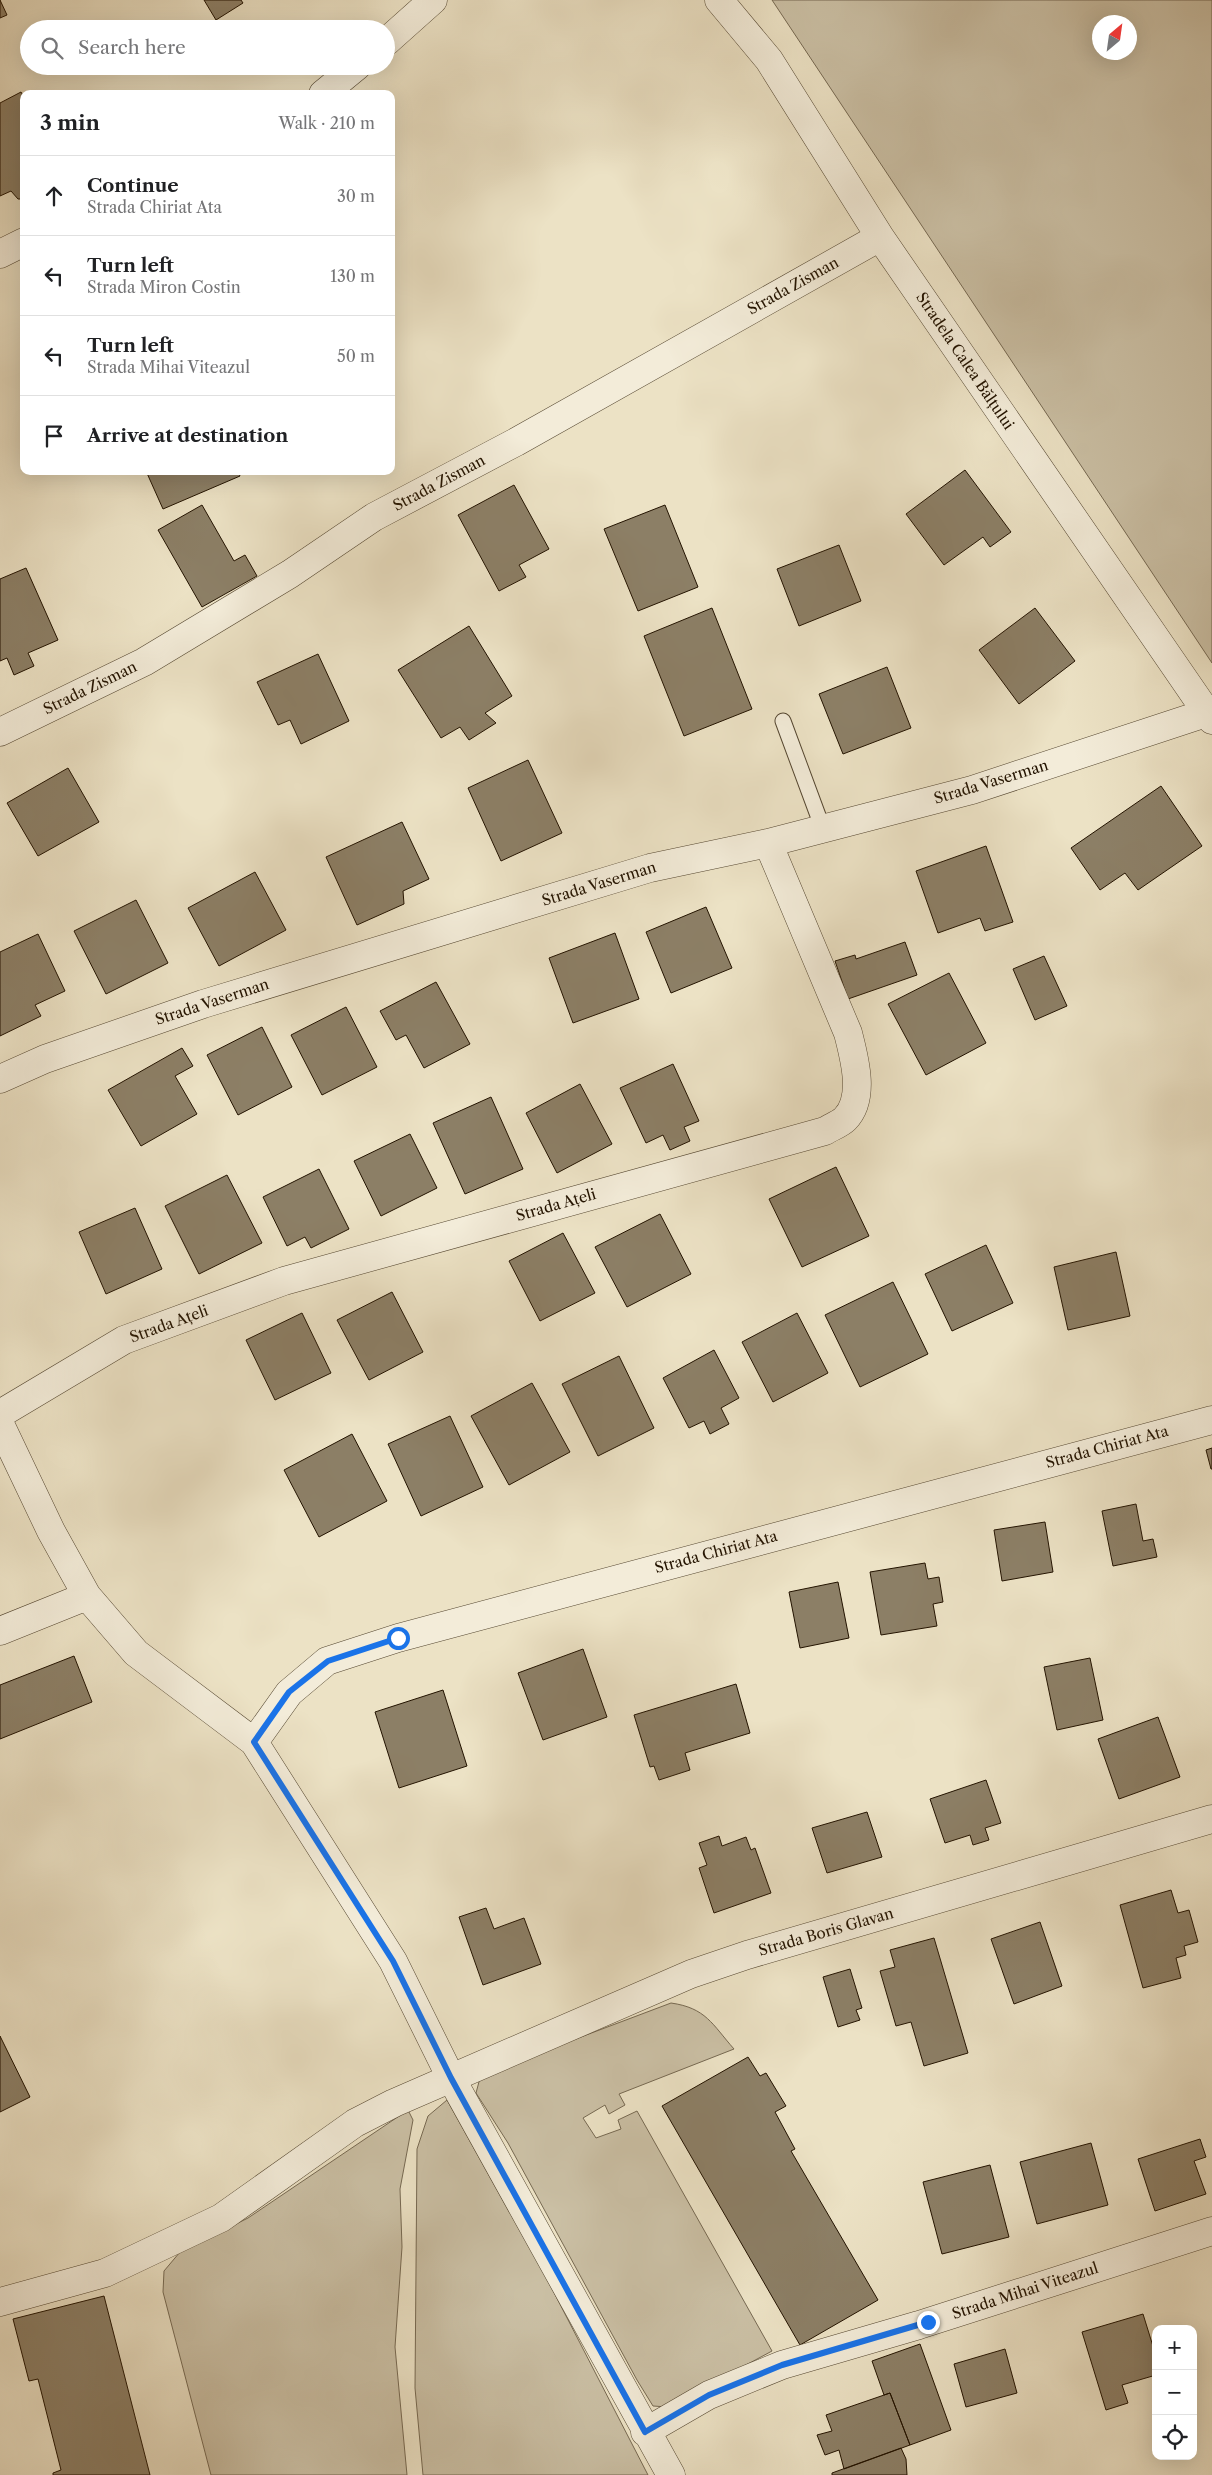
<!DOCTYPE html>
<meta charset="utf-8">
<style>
body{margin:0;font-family:"Libre Caslon Text",serif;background:#f2f2f2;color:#202124}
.controls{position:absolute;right:15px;bottom:15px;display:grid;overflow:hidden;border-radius:10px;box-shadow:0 5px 20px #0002}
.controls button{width:45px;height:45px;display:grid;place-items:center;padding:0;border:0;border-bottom:1px solid #e0e0e0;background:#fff;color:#202124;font:25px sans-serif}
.compass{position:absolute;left:1092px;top:15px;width:45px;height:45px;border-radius:50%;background:#fff;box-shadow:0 5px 20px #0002;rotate:29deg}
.stop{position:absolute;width:15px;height:15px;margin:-11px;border:4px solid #1a73e8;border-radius:50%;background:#fff}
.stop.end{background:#1a73e8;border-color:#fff;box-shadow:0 1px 5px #0008}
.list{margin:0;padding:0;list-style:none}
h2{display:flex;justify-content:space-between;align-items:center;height:65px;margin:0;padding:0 20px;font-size:21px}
h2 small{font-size:16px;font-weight:400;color:#757577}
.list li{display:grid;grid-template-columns:32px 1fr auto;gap:15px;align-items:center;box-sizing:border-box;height:80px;padding:0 20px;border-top:1px solid #e0e0e0}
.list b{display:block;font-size:19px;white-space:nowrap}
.list p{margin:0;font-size:16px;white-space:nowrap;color:#757577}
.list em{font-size:16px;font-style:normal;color:#757577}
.icon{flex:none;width:28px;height:28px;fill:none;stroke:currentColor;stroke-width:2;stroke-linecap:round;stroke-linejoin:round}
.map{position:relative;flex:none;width:1212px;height:2475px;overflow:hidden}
.search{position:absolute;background:#fff;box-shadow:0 5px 20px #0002;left:20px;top:20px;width:375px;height:55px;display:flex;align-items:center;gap:12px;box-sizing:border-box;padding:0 18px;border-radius:28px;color:#757577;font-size:19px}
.panel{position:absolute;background:#fff;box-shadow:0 5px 20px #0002;left:20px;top:90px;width:375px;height:385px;border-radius:10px}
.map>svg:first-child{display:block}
.green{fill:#cabfa4;stroke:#766952;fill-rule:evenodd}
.building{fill:#8c7f66;stroke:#231300}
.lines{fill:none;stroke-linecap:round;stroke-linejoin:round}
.lane-casing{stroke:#554731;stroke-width:17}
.street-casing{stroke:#554731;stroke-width:29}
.lane{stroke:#f3ecd9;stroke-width:15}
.street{stroke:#f3ecd9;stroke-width:28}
.route{stroke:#1a73e8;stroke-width:6}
.labels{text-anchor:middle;stroke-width:5;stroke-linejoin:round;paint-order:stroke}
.street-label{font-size:15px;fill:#231300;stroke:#f3ecd9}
</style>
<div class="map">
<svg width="1212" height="2475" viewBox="0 0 1212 2475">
<rect width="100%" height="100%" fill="#ece2c5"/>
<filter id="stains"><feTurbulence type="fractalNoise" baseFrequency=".004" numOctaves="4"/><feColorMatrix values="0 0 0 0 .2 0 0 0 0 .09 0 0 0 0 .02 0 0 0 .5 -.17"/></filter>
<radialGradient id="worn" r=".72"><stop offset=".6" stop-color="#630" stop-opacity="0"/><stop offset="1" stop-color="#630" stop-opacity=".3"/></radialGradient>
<path class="green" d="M772,0H1212V663ZM1130,22V52H1100V22Z
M671,2003C706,2008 712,2024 734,2049L619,2094L625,2105L609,2114L605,2105L583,2118L596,2138L621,2129L618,2120L637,2111L772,2351L668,2407L653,2406L637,2380L508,2143L476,2093L480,2078L488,2072Z
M447,2100L547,2279L648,2475H423L415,2388L417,2149L428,2116Z
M408,2110L413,2120L400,2189L402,2247L395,2347L407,2475H211L163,2292L164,2271L180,2252L248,2218Z"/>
<path class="building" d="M0,0L7,15L0,18Z
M204,0H241L243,3L216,20Z
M21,92L24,97V199H18L11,191L0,196V103Z
M965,470L1011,532L990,547L983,537L944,565L906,514Z
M146,471H238L240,476L163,509Z
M514,485L549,549L519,565L526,577L499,591L458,515Z
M202,505L234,561L245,555L257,576L202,607L158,530Z
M665,505L698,587L638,611L604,529Z
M839,545L861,601L799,626L777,569Z
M26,568L58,640L28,653L34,666L14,675L7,658L0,661V579Z
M712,608L752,709L684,736L644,636Z
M1035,608L1075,661L1019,704L979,650Z
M469,626L512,696L485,713L496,723L469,740L460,727L441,738L398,670Z
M318,654L349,721L301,744L290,720L278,725L257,682Z
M887,667L911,728L843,754L819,694Z
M528,760L562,833L501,861L468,788Z
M68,768L99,822L38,856L7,803Z
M1161,786L1202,846L1138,890L1125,873L1100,890L1071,848Z
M402,822L429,879L403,891L404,904L357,925L326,857Z
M986,846L1013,922L985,931L980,918L938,933L916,871Z
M255,872L286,930L219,966L188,908Z
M136,900L168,963L106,994L74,931Z
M706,907L732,968L671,993L646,932Z
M615,933L639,999L573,1023L549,958Z
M38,934L65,991L35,1005L41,1016L0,1036V952Z
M905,942L917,975L848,999L835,961L855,955L856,959Z
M1044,956L1067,1006L1035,1020L1013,969Z
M949,973L986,1043L926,1075L888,1004Z
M436,982L470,1044L424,1068L406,1035L396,1040L380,1011Z
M346,1007L377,1067L322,1095L291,1035Z
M262,1027L292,1087L238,1115L207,1055Z
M182,1048L193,1066L175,1076L197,1114L141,1146L108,1090Z
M673,1064L699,1121L684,1127L690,1141L670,1150L663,1135L646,1143L620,1088Z
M580,1084L612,1144L557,1173L526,1113Z
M491,1097L523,1169L465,1194L433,1123Z
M410,1134L437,1188L381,1216L354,1161Z
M836,1167L869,1236L802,1267L769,1199Z
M319,1169L349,1229L311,1248L305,1237L287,1246L263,1197Z
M227,1175L262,1243L199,1274L165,1206Z
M135,1208L162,1269L106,1294L79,1232Z
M660,1214L691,1274L627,1307L595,1247Z
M563,1233L595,1293L540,1321L509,1261Z
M986,1245L1013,1303L952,1331L925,1274Z
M1116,1252L1130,1316L1068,1330L1054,1267Z
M893,1282L928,1354L860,1387L825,1315Z
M392,1292L423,1352L369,1380L337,1320Z
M302,1313L331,1373L275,1400L246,1340Z
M797,1313L828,1373L773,1402L742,1342Z
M714,1350L739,1398L721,1408L729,1424L710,1434L704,1421L689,1428L663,1378Z
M619,1356L654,1428L598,1456L562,1384Z
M532,1383L570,1452L509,1485L471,1416Z
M450,1416L483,1487L421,1516L388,1444Z
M352,1434L387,1501L319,1537L284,1470Z
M1212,1448V1469H1211L1206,1450Z
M1136,1504L1143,1541L1153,1539L1157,1557L1113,1566L1102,1511Z
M1045,1522L1053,1572L1002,1581L994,1530Z
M925,1563L928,1579L939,1577L943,1602L933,1604L937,1626L881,1635L870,1572Z
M838,1582L849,1638L800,1648L789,1592Z
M583,1649L607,1717L543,1740L518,1673Z
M74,1656L92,1702L0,1739V1685Z
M1090,1658L1103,1720L1057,1730L1044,1667Z
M736,1684L750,1733L685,1753L690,1770L659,1780L654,1766L650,1767L634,1715Z
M443,1690L467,1766L399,1788L375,1712Z
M1158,1717L1180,1777L1119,1799L1098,1739Z
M986,1780L1001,1823L985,1828L989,1840L973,1845L970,1835L945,1843L930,1799Z
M867,1812L882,1857L827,1873L812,1828Z
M719,1836L722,1846L746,1837L751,1850L755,1848L771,1893L714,1913L699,1868L707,1865L699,1843Z
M1171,1890L1178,1913L1189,1910L1198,1942L1184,1946L1186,1955L1176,1958L1181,1978L1143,1988L1120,1905Z
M486,1908L494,1929L524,1918L541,1964L483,1985L459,1917Z
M1040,1922L1062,1986L1014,2004L991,1939Z
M934,1938L968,2053L924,2066L911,2022L896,2026L880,1971L895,1967L890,1950Z
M850,1969L862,2008L856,2010L860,2020L838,2027L823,1977Z
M0,2036L30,2097L0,2112Z
M748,2057L760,2076L766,2073L786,2106L775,2112L795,2149L791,2151L878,2300L800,2345L662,2106Z
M1200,2139L1206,2157L1194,2161L1206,2194L1155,2211L1138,2159Z
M1091,2143L1108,2205L1037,2224L1020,2162Z
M990,2165L1009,2237L942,2254L923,2182Z
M104,2296L150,2475H53V2473L61,2470L38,2379L29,2381L13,2319Z
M1143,2314L1156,2356V2375L1122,2385L1128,2403L1106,2410L1082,2332Z
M920,2344L951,2430L910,2445L890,2393L884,2395L872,2361Z
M1005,2349L1017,2393L966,2407L954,2364Z
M890,2393L910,2445L844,2469L839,2450L825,2455L817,2435L832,2431L826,2415Z
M901,2448L906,2459L907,2475H832V2473Z"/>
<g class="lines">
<g class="lane-casing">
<path id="lane" d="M783,721L823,829"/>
</g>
<g class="street-casing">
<path id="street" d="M719,0L769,60L880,237L1212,720
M386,42L433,0
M323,94L357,66
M0,254L24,242
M0,732L144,662L290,574L374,517L516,442L880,237
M0,1079L45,1059L203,1004L650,868L768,843L972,790L1206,713
M0,1414L124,1340L284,1281L825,1131C831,1127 840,1124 845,1119C866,1098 854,1057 848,1033L768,843
M0,1424L51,1531L87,1596L136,1653L254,1742L393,1961L451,2078L671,2475
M0,1631L87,1596
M254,1742L289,1693L327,1661L398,1638L1212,1420
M0,2302L105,2273L221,2218L355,2123L394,2103L691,1974L747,1955L1212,1819
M645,2432L709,2395L782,2365L919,2325L1212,2231"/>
</g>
<use href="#lane" class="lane"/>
<use href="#street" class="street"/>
</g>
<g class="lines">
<path class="route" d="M398,1638L328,1661L289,1692L254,1742L393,1961L451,2078L645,2432L709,2395L782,2365L928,2322"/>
</g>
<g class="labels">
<g class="street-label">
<text transform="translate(793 286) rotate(-29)" y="5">Strada Zisman</text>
<text transform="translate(965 361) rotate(56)" y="5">Stradela Calea Bălțului</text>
<text transform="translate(439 483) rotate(-28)" y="5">Strada Zisman</text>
<text transform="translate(90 688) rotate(-26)" y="5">Strada Zisman</text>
<text transform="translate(991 782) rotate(-17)" y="5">Strada Vaserman</text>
<text transform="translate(599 884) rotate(-17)" y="5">Strada Vaserman</text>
<text transform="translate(212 1002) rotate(-18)" y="5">Strada Vaserman</text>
<text transform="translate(556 1205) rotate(-16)" y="5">Strada Ațeli</text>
<text transform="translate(169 1324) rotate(-20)" y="5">Strada Ațeli</text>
<text transform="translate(1107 1447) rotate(-15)" y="5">Strada Chiriat Ata</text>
<text transform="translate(716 1552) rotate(-15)" y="5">Strada Chiriat Ata</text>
<text transform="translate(826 1932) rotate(-16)" y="5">Strada Boris Glavan</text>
<text transform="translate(1025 2291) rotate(-18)" y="5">Strada Mihai Viteazul</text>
</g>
</g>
<rect width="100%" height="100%" filter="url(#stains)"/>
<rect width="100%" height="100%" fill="url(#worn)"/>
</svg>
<div class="controls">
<button>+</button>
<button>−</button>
<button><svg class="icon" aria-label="locate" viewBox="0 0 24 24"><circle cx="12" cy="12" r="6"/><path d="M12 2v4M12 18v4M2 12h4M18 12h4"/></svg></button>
</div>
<svg class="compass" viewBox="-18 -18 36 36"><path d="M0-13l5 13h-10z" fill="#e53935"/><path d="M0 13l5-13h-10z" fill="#757577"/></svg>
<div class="stop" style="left:398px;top:1638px"></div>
<div class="stop end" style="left:928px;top:2322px"></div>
<div class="search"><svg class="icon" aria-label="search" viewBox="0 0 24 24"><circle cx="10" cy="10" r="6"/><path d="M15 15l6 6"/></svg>Search here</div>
<section class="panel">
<h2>3 min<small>Walk · 210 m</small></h2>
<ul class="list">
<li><svg class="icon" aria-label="ahead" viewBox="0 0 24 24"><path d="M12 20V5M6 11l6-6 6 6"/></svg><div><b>Continue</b><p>Strada Chiriat Ata</p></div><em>30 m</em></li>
<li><svg class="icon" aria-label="left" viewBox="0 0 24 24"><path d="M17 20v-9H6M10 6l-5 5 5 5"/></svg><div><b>Turn left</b><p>Strada Miron Costin</p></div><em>130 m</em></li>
<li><svg class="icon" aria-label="left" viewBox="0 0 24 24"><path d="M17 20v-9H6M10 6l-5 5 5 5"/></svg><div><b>Turn left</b><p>Strada Mihai Viteazul</p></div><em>50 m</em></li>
<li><svg class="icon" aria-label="arrive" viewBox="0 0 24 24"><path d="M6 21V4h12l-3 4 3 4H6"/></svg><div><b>Arrive at destination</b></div></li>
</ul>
</section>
</div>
